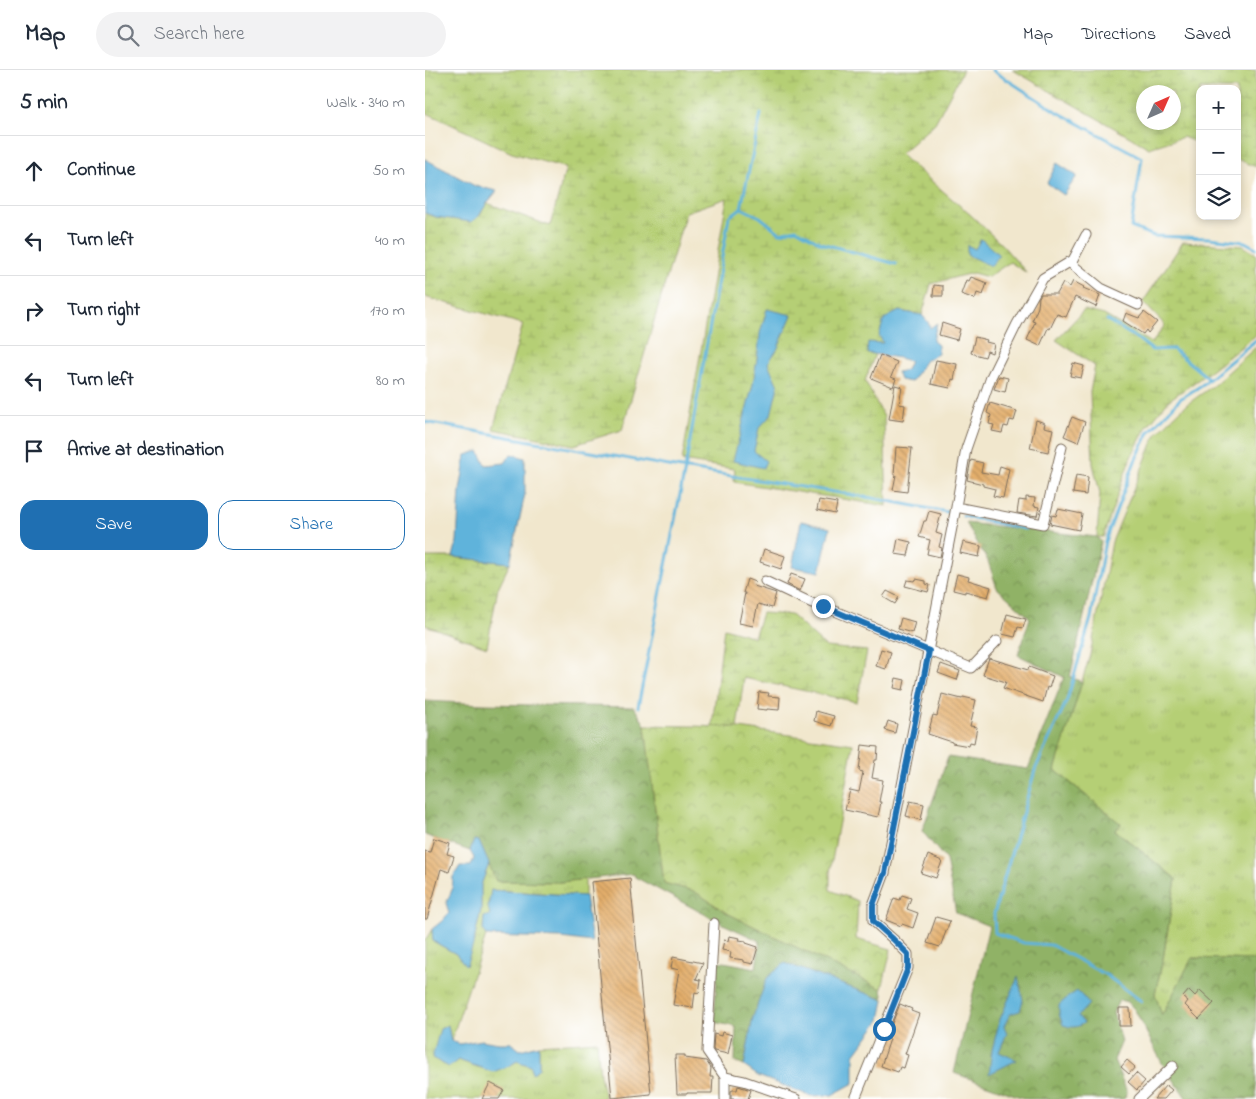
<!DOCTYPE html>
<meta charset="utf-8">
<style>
body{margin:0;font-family:"Indie Flower",sans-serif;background:#f2f2f3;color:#1f2937}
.controls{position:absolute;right:15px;top:15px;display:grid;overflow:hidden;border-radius:10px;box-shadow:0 2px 8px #0003}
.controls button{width:45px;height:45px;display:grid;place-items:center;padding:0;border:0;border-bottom:1px solid #e0e1e3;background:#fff;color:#1f2937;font:25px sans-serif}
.compass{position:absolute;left:711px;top:15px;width:45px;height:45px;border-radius:50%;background:#fff;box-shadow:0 2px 8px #0003;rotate:45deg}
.stop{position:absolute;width:15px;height:15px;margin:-11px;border:4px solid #1f6fb2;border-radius:50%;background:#fff}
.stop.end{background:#1f6fb2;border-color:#fff;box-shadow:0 1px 5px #0008}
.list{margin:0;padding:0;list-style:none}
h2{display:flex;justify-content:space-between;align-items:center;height:65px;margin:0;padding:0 20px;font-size:21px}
h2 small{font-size:16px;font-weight:400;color:#747a83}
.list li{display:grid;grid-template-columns:32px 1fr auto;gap:15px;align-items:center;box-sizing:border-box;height:70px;padding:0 20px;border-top:1px solid #e0e1e3}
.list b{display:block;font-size:19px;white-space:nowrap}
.list em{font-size:16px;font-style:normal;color:#747a83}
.actions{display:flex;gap:10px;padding:15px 20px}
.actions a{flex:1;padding:11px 0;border:1px solid #1f6fb2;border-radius:15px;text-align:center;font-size:18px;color:#1f6fb2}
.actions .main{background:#1f6fb2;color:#fff}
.icon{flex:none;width:28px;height:28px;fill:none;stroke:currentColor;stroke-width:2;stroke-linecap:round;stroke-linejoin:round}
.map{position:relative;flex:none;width:831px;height:1029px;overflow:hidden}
header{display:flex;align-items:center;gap:30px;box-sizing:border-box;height:70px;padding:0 25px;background:#fff;border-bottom:1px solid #e0e1e3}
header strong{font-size:24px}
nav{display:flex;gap:28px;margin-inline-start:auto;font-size:18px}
.search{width:350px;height:45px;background:#f2f2f3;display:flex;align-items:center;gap:12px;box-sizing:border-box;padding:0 18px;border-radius:28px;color:#747a83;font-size:19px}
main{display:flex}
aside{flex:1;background:#fff}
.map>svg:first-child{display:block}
.grass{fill:url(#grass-tufts);stroke:#787c4a}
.forest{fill:url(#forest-crowns);stroke:#666e42}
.wetland{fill:url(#wetland-marsh);stroke:#787c4a;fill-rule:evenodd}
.park{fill:url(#park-crowns);stroke:#787c4a}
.water{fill:#5fb3db;stroke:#4d6e7c}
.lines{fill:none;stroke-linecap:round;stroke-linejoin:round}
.stream{stroke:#5fb3db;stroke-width:3}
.building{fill:url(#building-back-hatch)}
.minor-casing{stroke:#7b6c5b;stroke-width:11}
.minor{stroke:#fff;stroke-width:9}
.route{stroke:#1f6fb2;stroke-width:6}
</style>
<header>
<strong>Map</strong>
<div class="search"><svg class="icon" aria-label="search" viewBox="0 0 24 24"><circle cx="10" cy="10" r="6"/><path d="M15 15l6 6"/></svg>Search here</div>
<nav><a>Map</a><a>Directions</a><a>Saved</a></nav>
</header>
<main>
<aside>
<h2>5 min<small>Walk · 340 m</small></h2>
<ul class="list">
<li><svg class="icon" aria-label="ahead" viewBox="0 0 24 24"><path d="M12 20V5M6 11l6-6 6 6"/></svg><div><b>Continue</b></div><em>50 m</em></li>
<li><svg class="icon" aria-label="left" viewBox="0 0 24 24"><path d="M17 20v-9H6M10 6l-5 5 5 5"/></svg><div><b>Turn left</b></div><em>40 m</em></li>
<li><svg class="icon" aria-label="right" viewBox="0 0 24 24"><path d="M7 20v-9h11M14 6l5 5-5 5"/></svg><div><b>Turn right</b></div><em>170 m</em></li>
<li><svg class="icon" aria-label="left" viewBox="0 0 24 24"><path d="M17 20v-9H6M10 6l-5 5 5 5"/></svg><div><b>Turn left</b></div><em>80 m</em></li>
<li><svg class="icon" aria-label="arrive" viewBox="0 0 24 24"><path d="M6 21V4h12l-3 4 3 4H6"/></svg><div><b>Arrive at destination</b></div></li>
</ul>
<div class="actions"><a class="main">Save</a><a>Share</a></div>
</aside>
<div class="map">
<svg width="831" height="1029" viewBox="0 0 831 1029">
<defs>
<pattern id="grass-tufts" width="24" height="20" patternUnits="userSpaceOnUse" patternTransform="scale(1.25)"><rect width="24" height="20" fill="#b5cf75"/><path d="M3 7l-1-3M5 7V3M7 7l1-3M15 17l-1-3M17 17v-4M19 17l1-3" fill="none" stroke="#9db265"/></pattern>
<pattern id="forest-crowns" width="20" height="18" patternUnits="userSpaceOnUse" patternTransform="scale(1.25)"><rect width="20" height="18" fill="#90b266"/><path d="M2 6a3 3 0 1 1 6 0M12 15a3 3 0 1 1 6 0" fill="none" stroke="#779153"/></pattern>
<pattern id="wetland-marsh" width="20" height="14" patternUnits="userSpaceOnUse" patternTransform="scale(1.25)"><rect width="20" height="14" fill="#b5cf75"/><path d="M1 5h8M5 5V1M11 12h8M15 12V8" fill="none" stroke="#9db265"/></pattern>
<pattern id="park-crowns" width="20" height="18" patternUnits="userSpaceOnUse" patternTransform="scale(1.25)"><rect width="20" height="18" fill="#b5cf75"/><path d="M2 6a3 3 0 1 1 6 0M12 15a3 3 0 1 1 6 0" fill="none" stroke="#9db265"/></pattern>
<pattern id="building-back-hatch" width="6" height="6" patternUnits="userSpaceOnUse" patternTransform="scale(1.25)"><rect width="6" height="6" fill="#e4af6c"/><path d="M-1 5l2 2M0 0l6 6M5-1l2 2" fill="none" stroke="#ba8f58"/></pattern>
</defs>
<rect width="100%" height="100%" fill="#fff"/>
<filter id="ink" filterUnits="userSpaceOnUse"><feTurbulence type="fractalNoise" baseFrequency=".02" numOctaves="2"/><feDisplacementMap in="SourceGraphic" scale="10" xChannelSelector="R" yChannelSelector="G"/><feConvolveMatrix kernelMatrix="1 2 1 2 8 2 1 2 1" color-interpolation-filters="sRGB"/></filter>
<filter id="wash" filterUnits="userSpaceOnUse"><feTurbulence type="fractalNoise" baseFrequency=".0096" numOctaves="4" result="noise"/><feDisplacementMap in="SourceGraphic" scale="20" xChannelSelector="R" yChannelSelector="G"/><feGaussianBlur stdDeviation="1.12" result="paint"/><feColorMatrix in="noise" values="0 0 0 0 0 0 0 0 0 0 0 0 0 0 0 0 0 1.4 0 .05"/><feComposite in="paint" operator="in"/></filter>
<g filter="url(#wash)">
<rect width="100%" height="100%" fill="#f1e7cd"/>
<path class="grass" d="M831,277V890L767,888L737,946L730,924L738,889L751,809L690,760L695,754L630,700L665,585L687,472L731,364L761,335L789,315Z
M64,794L71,811L135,812L160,809V826L66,820L65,845L59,847L58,857L61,866L26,971L23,955L15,959L33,990L53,997L84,996L92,991L106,996L108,1004L114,998V975L172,971L175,1005L180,1029H0V871L7,859L8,871L31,884L48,875L56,840V815Z"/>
<path class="forest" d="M541,453L672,467L676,472L645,607L657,612L630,700L696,754L690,760L751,809L738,889L730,924L737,945L767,888L831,890V1029H762L737,993L710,940L703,932L694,930L688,943L697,971L689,990L702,1022L699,1029H601L529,1003L564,856L531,843L521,790L497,761L523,687L603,699L639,607L593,585L605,548L572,518L563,491Z
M0,631L58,634L209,637L220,655L239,813L269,821L304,844L457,919L459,930L360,893L328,947L319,996L310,992L311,957L289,952L293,891L331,898L335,871L298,854L210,807L209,804L135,812L71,811L54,771L49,770L45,781L0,765Z"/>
<path class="wetland" d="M0,0H538L510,53L475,84L548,147L577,175L602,203L585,192L563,207L548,203L535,206L506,214L497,245L474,241L458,274L442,283L450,284L440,311L459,347L462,436L309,412L310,399L257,391L302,128L261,142L197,360L149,375L68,359L98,254L0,227V143L11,147L54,146L62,133L125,156L141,98L87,83L0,42Z
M588,0H831V97L812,89V19H775V74L758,67L724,78ZM748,22V52H718V22Z
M758,172L818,176L831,184V265L787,300L744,330L721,358L705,389L678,467H672L675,423L668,394L665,322L670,296L631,270L659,240L679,245L727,273L740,255L718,232Z
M0,487H28L85,493L73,518L62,577L0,555Z
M337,543L366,545L401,577L442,581L432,632L319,608L312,657L287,656L299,558L329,567Z"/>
<path class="park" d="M220,655L307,657L428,674L405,802V820L433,831L431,869L466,879L457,919L304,844L269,821L239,813Z"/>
<path class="water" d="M0,89L50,116L72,121L62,133L54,146L46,152L11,147L0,143Z
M632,93L652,106L639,125L622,113Z
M556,169L574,185L566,196L542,185V175L550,179Z
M342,239L367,245L352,280L343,293L353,316L346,345L334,358L329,381L341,391L338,398L308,391L328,314L333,282L335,263Z
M474,241L497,245L503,252L505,258L512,253L508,271L513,275V284L501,290L486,312L475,310L472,302L481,300L485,291L474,288L442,283L443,272L458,273L454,265L459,249Z
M54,381L61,395L80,393L86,384L100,388V424L85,493L28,487L32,471L35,420L41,385Z
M376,451L405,458L395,502L367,497Z
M49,770L54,771L64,794L56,815V840L48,875L41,896L31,884L8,871L7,859L17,851L24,843L21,833L27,820L28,807L35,796H46L49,788L45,781Z
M66,820L160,826L167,872L137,868L61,866L58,860L59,847L65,845L63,837Z
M360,893L459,930L455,950L429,985V1013L407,1025L386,1026L333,1006L319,996L328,947L342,908Z
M593,907L598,930L595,941L585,944L579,956L582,963L574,982L592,990L564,1004L567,980L575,949Z
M652,921L658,927L664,934L653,946L659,953C651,958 647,958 638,955L634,944V935L643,927Z
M23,955L26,971L35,974L56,970L74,973H86L95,980L114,975V998L107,1004L106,996L92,991L84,996L68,1002L33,990L24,997L7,988L15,959Z"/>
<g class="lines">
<path class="stream" d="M567,0L629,40L717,88L706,157L729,166L784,168L820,172L831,178
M316,138L335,147L355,163L371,159L396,173L471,194
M682,250L713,269L727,280L748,279L784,309
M0,352L244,396L447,428L522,442
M538,446L600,459
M213,637L260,399L304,147L316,138L336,44
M716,931L681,905L626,875L599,873L570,863L569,844L610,700L642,630L666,548L680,471L710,391L724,362L755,329L777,315L831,270"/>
</g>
<g id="blocks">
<path class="building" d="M546,207L562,213L558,225L552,223L550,229L536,224L541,210L544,211Z
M648,211L659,217L658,218L675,225L671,237L650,227L641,247L632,244L625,259L623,258L615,276L602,270L610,252L607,251L613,237L614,227L616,224H632L638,213L645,217Z
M509,215L518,216V226H508Z
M719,242L732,252L723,263L721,260L718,264L698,251L701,243L714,248Z
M517,253L535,259L532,270L514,265Z
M550,267L562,270L561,272L569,274L567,283L562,281L560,287L546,283Z
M455,285L472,292L466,307L471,309L468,317L446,308Z
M511,290L532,294L529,310L527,309L525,318L506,314Z
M648,293L659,296L656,308L645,306Z
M574,306L583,308L580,322L569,319Z
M470,315L477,317L474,334L480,335L478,351L464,349Z
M565,333L592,341L589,351L585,350L583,357L579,356L577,363L567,361L569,355L564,354L566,345L562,343Z
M647,347L660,352L653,372L639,366Z
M611,350L620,353L619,357L628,359L623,382L605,378Z
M471,377L487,378L482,422L468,420L471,405H469Z
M546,390L558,393L556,402L573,405L575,396L584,399L578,428L568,426L570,419L558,416V414L542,410Z
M651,405L663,407L661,425L648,423Z
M601,427L610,428L609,436L614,437L612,446L592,443L594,430L601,431Z
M394,430L412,433L410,444L392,440Z
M633,439L657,444L654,460L625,454L627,445L631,446Z
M504,441L516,444L511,463L517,465L514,477L517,478L515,487L502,484L505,470L494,467L499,451H501Z
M473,469L486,472L483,486L470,484Z
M538,472L556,476L554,487L535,483Z
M339,479L360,486L356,499L335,492Z
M366,504L380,509L375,521L362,514Z
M532,504L544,507L543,510L566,517L563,527L540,521V523L528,520Z
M322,509L330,512L329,516L351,523L347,538L333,534L328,556L314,553L320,523H318Z
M491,509L501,511V514L505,515L503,522L480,516L482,510L490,511Z
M462,521L474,527L470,534L458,527Z
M582,544L601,549L598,558L593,557L590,567L577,564Z
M476,548L490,552L487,563L473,559Z
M456,579L466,582L461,599L451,596Z
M564,588L603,600L604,597L628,606L624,618L622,617L618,632L578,618L581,612L558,605Z
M516,594L535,601L532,610L513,603Z
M471,608L480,610L478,620L469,618Z
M334,622L344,623L343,626L355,627L354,640L342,639V640L332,639Z
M517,624L537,629L538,627L551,630L545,656L552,657L549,673L545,672L544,676L527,673V672L503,664L508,645L512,646Z
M391,641L409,646L406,656L389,651Z
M463,651L472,654L470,663L460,660Z
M437,675L453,677L452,690H450L447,708L458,710L454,732H456L453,747L420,740L425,720L434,722L438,702L434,701Z
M485,731L499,734L496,750L481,746Z
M9,768L25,773L22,784L29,786L24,802L16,799L2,849H0V781L5,782Z
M503,785L517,791L511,808L496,803Z
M205,808L226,1024L187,1028L166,812Z
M477,825L486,828L482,839L493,843L488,858L477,854L476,856L461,850L469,828L475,830Z
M511,847L525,851L515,877L502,873Z
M304,866L315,868L314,870L321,871V873L333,877L328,894L319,892V890L305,888L306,882L297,880L299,870L303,871Z
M248,887L278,893L271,909L276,910L274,923L270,922L268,938L248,935L254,900L246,898Z
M764,920L770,926L775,920L789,933L774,949L760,935L763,931L758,927Z
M475,934L487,939L486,941L494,944L480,984L483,985L479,998L475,997L473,1002L456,996L465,969L461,968Z
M694,938H705L706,956H694Z
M297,962L307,965L303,984L289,981L288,979L289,964L296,966Z
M250,985H260V988L281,991L286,998L285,1007H288L287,1023H262V1024H252Z
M702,990L710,997L704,1004L696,997Z
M711,1003L720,1011L712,1020L703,1012Z
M65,1013L79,1020L74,1029H57Z
M741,1015L747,1020L739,1029H729Z
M313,1016L326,1020L323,1029H306V1021L308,1020H312Z"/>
</g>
</g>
<g filter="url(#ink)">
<use href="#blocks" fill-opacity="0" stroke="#7b6c5b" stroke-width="1"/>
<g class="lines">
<g class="minor-casing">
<path id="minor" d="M644,192L676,218L713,235
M531,437L618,454L637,377
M340,511L387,533L398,536L546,598L572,571
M289,853L282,981L300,1007V1029
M300,1007L319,1011L371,1029
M430,1029L483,898V884L468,869L448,851V835L460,803L531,437L541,379L566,307L592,254L618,208L648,190L661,165
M714,1029L748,996"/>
</g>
<use href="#minor" class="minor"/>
</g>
</g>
<g class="lines" filter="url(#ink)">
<path class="route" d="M398,536L504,581L460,803L448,835V851L468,869L483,884V898L459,959"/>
</g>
</svg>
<div class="controls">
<button>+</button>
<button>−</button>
<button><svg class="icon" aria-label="layers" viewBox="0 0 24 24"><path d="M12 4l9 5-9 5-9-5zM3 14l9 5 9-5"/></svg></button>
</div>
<svg class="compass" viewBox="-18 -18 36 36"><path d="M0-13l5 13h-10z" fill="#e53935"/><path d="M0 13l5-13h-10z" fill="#747a83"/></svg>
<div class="stop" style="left:459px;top:959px"></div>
<div class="stop end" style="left:398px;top:536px"></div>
</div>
</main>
